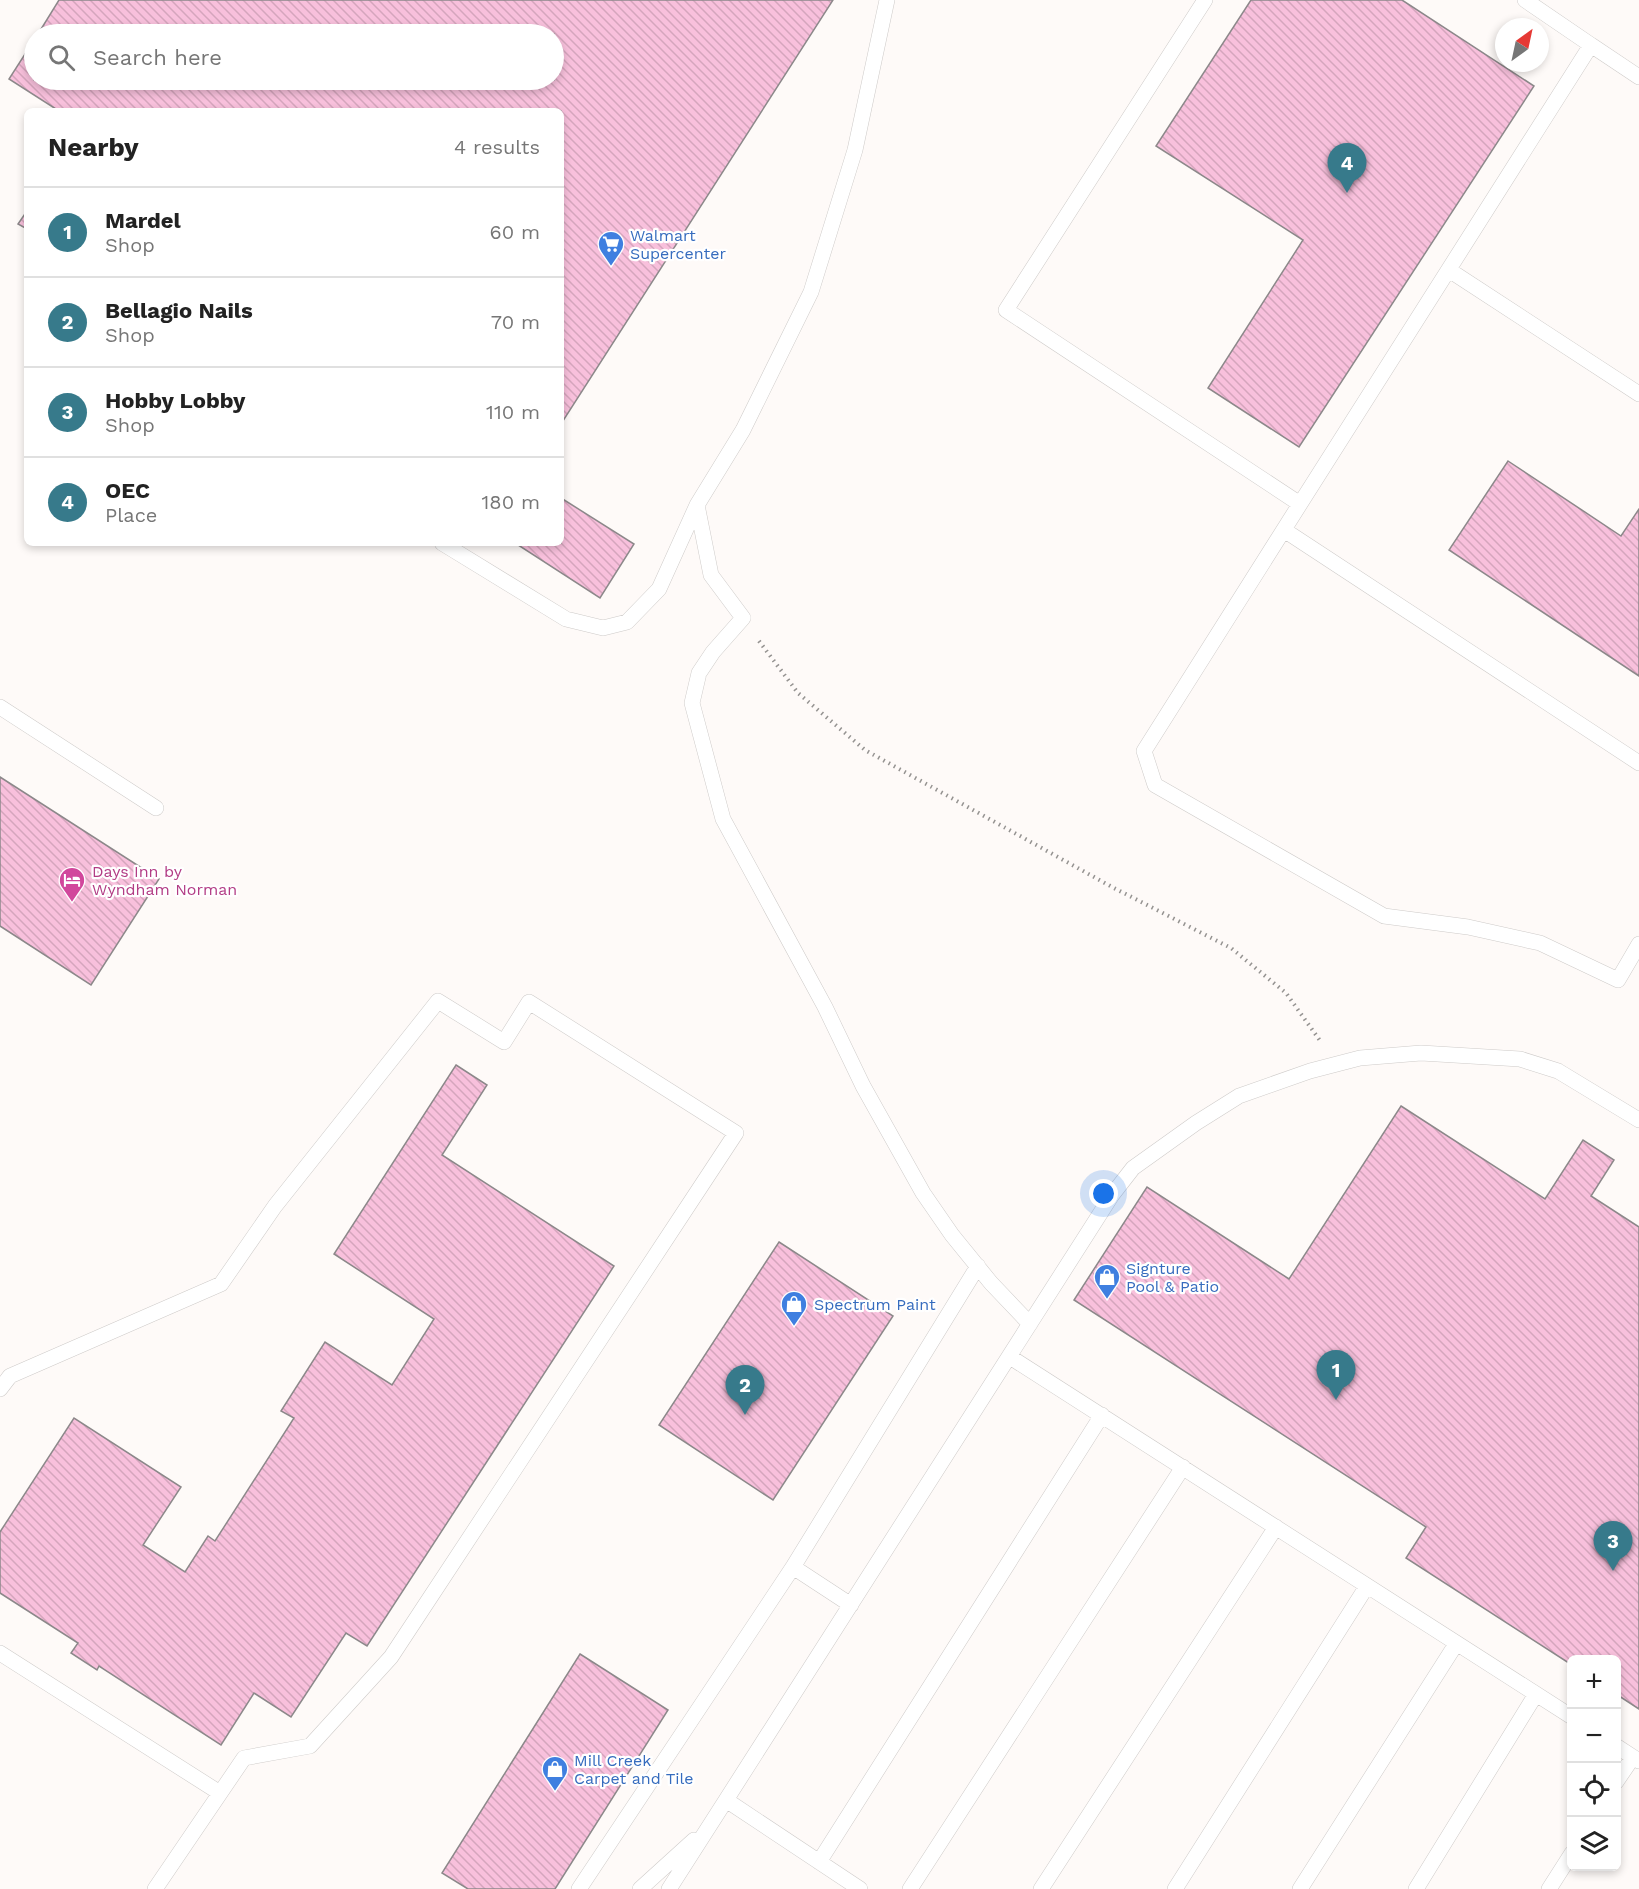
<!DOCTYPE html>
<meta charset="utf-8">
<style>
body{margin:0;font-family:"Work Sans",sans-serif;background:#f2f2f2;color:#222}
.controls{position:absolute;right:18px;bottom:18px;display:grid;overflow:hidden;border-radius:9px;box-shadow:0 3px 9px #0003}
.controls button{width:54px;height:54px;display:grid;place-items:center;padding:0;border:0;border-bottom:2px solid #e0e0e0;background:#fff;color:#222;font:30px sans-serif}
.compass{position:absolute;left:1495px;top:18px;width:54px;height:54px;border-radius:50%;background:#fff;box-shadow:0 3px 9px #0003;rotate:33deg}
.you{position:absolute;left:1104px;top:1194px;width:21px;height:21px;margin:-15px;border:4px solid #fff;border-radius:50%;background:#1a73e8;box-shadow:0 0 0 9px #1a73e833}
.badge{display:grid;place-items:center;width:39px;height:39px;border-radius:50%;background:#377a8b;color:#fff;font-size:20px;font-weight:700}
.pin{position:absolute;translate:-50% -50px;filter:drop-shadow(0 2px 3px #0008)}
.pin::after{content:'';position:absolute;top:32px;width:21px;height:18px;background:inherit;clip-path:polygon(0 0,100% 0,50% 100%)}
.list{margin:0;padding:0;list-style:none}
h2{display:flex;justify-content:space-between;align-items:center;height:78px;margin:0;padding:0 24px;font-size:26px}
h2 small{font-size:20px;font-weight:400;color:#767676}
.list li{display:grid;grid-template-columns:39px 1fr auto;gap:18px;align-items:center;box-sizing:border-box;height:90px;padding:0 24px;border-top:2px solid #e0e0e0}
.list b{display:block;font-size:22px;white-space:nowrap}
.list p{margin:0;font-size:20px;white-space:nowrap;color:#767676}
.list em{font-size:20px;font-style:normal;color:#767676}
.icon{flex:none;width:33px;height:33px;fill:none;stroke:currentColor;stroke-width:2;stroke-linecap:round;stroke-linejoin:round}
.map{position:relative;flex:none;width:1639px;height:1889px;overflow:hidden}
.search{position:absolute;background:#fff;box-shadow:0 3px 9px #0003;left:24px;top:24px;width:540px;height:66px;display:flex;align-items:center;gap:15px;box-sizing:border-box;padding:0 21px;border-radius:33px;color:#767676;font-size:22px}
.panel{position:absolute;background:#fff;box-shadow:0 3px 9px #0003;left:24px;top:108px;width:540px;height:438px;border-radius:9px}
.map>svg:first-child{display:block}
.building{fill:url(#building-back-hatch);stroke:#8c888a;stroke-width:1.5}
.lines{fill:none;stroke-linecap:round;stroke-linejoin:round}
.service-casing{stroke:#cecbc9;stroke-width:16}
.path{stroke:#959391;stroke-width:4;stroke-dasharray:1.5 4.5;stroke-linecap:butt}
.service{stroke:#fff;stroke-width:15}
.labels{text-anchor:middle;stroke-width:4.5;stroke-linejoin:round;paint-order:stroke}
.shop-label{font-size:16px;fill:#366cbe;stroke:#fff;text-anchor:start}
.hotel-label{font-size:16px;fill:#b23c85;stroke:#fff;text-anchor:start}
</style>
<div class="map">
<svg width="1639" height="1889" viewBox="0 0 1639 1889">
<defs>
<pattern id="building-back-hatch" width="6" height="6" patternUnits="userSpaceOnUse" patternTransform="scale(1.5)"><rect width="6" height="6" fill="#f8c0dc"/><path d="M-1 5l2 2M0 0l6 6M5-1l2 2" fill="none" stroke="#d5a5bd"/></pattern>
</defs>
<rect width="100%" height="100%" fill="#fefaf8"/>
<path class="building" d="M59,0H833L561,424V111H59L9,79L34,40V80H554V34H38Z
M1251,0H1402L1534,86L1299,447L1208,388L1303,240L1156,146Z
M27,211V229L18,224Z
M1508,461L1621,536L1639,509V676L1449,550Z
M561,498L634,544L600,598L515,543H561Z
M0,777L159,879L91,985L0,926Z
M456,1065L487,1085L442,1155L614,1266L367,1646L346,1633L291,1717L254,1693L221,1745L99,1666L97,1670L71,1653L78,1643L0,1593V1532L74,1418L181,1487L143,1545L185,1572L208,1536L215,1541L294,1418L281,1411L325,1342L392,1385L434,1319L334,1254Z
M1401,1106L1545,1199L1583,1140L1614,1160L1591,1196L1639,1227V1709L1616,1694V1660H1572V1665L1406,1558L1426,1527L1074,1300L1147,1187L1289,1279Z
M779,1242L893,1316L773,1500L659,1425Z
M580,1654L668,1710L555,1889H468L442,1873Z"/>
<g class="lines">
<g class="service-casing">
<path id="service" d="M1205,0L1006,310L1300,504L1144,751L1155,785L1384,916L1468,927L1540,943L1618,980L1639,944
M1525,0L1591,45
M1449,270L1639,394
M1300,504L1591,45L1639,77
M697,505L711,575L743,618L713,652L699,673L692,703L723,819L825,1007L863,1086L923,1193L952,1235L991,1283L1030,1324
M1284,530L1639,763
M442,543L566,619L603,628L627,622L659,589L697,505L743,430L811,292L855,150L887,0
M0,707L156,808
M1010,1357L1572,1717
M0,1389L10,1376L221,1284L275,1206L438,1001L504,1042L529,1002L736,1133L391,1657L310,1746L244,1758L155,1889
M793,1567L851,1605
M0,1653L220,1793
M1616,1746L1639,1761
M1616,1782L1633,1757
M819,1862L1102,1415
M579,1889L793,1567L978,1266
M640,1889L694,1840
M669,1889L726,1800
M860,1889L726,1800L1112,1195L1133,1168L1196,1123L1239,1096L1310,1071L1360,1058L1421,1053L1520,1059L1558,1071L1639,1120
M910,1889L1183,1467
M1041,1889L1276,1527
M1175,1889L1367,1586
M1300,1889L1456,1644
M1416,1889L1536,1694
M1549,1889L1572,1853"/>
</g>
<path class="path" d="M759,641L798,693L865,750L1112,887L1231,948L1286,993L1321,1042"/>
<use href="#service" class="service"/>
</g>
<defs>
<g id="supermarket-pin" transform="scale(1.35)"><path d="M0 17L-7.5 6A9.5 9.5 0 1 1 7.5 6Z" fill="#3f7fe0" stroke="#fff"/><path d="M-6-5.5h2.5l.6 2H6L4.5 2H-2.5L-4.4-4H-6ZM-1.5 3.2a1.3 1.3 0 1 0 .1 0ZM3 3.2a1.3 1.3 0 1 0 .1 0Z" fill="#fff"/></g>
<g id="hotel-pin" transform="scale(1.35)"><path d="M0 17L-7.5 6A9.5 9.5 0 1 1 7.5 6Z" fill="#d1479c" stroke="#fff"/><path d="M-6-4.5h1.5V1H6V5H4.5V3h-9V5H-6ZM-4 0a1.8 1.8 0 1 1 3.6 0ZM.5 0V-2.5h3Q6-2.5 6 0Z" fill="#fff"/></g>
<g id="shop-pin" transform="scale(1.35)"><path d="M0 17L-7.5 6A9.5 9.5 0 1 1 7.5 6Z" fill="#3f7fe0" stroke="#fff"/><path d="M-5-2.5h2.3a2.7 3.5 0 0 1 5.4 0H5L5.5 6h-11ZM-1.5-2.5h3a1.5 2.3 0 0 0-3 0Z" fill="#fff"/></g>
</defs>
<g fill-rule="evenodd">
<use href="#supermarket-pin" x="611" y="244"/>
<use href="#hotel-pin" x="72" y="880"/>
<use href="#shop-pin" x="1107" y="1277"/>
<use href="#shop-pin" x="794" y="1304"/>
<use href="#shop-pin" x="555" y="1769"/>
</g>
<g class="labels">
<g class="shop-label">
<text x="630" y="241">Walmart<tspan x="630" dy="18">Supercenter</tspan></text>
<text x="1126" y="1274">Signture<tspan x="1126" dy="18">Pool &amp; Patio</tspan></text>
<text x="814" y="1310">Spectrum Paint</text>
<text x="574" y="1766">Mill Creek<tspan x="574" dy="18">Carpet and Tile</tspan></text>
</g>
<g class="hotel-label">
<text x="92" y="877">Days Inn by<tspan x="92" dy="18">Wyndham Norman</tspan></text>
</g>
</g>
</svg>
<div class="controls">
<button>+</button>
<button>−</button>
<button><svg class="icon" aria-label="locate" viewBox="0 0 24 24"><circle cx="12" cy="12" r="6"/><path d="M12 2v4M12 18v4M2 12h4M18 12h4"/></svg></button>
<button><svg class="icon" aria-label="layers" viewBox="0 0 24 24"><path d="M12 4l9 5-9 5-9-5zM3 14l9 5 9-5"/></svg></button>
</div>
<svg class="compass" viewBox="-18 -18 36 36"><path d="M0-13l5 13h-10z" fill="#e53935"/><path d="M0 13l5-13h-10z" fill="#767676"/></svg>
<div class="you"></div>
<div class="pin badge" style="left:1336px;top:1400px">1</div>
<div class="pin badge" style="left:745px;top:1415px">2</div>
<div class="pin badge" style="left:1613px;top:1571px">3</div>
<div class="pin badge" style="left:1347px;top:193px">4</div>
<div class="search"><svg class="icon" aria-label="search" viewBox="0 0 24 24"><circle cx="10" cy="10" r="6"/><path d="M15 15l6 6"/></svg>Search here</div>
<section class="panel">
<h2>Nearby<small>4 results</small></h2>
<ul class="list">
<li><span class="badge">1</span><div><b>Mardel</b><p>Shop</p></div><em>60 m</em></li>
<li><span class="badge">2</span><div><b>Bellagio Nails</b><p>Shop</p></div><em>70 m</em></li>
<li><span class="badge">3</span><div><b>Hobby Lobby</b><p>Shop</p></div><em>110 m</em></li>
<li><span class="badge">4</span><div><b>OEC</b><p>Place</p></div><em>180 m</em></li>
</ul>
</section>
</div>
